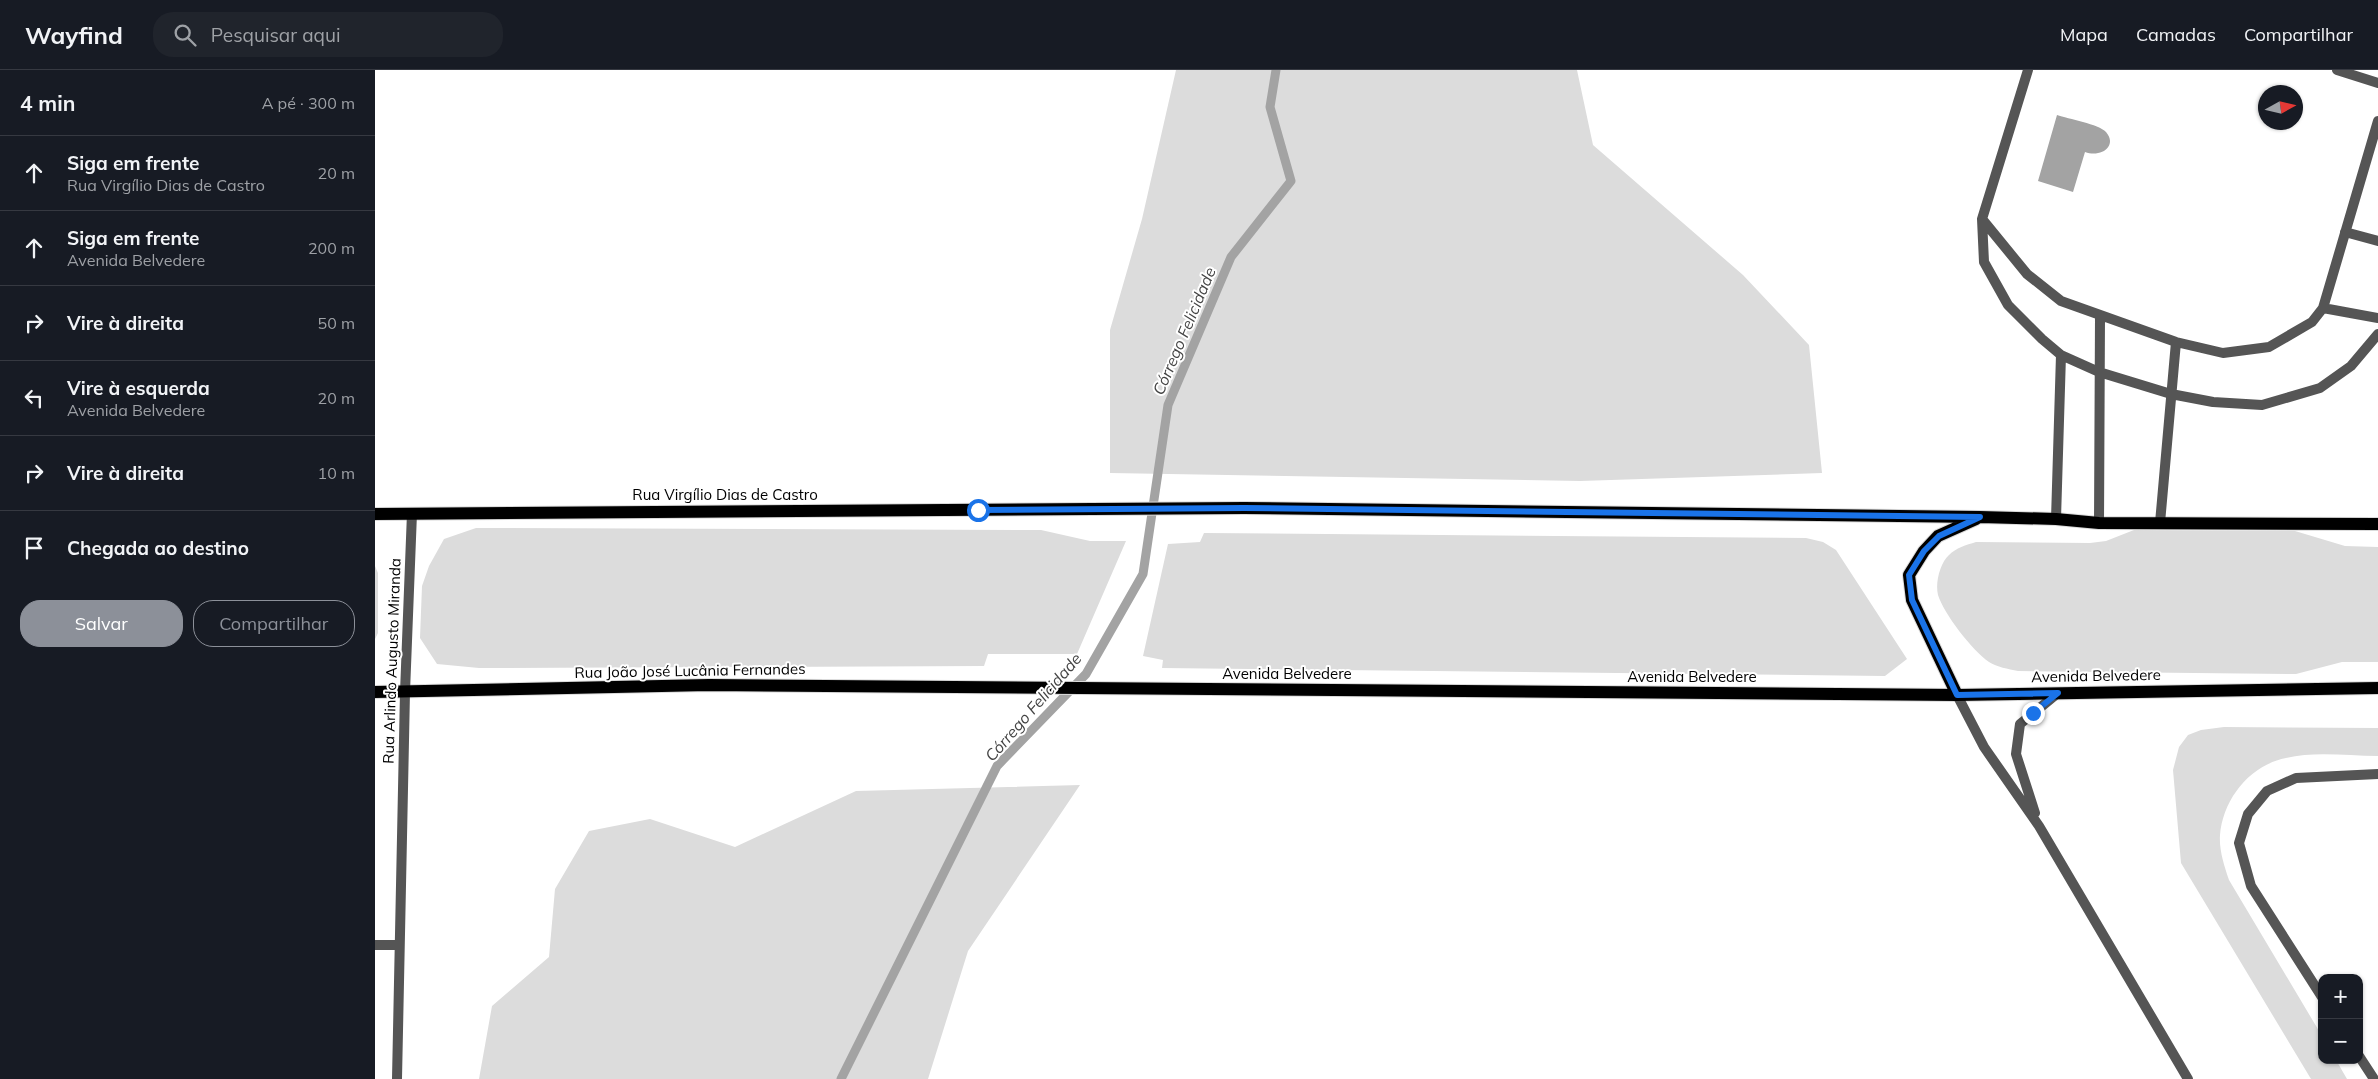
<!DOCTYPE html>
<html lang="pt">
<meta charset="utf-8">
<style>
body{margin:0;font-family:Mulish,sans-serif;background:#20242c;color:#f1f3f6}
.controls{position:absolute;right:15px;bottom:15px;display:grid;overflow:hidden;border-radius:10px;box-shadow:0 1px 4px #0004}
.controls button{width:45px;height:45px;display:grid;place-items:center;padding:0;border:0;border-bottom:1px solid #363941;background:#171b24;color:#f1f3f6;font:25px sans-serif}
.compass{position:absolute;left:1883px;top:15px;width:45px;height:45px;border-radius:50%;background:#171b24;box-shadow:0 1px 4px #0004;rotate:82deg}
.stop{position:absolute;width:15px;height:15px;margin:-11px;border:4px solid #1a73e8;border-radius:50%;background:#fff}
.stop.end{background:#1a73e8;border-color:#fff;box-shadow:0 1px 5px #0008}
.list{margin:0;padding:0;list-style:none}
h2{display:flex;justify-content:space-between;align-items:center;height:65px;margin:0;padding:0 20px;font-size:21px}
h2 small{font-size:16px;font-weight:400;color:#9ea1a6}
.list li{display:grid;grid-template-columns:32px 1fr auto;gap:15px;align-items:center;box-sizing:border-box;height:75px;padding:0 20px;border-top:1px solid #363941}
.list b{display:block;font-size:19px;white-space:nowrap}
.list p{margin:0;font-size:16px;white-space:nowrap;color:#9ea1a6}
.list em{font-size:16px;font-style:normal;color:#9ea1a6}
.actions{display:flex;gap:10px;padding:15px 20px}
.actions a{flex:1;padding:11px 0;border:1px solid #8c9099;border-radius:20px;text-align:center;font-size:18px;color:#8c9099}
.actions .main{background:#8c9099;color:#fff}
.icon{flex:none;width:28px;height:28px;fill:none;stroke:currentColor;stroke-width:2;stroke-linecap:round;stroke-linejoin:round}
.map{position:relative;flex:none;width:2003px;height:1009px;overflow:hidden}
header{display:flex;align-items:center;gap:30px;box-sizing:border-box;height:70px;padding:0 25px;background:#171b24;border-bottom:1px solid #363941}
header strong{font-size:24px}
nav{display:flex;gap:28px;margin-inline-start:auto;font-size:18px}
.search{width:350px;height:45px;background:#20242c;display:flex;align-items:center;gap:12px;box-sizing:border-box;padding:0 18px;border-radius:20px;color:#9ea1a6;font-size:19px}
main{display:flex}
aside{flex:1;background:#171b24}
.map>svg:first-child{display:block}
.green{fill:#dcdcdc}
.water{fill:#a3a3a3}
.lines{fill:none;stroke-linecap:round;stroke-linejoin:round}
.stream{stroke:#a3a3a3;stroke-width:9}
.primary-casing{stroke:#dbdbdb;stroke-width:14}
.minor{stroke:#555;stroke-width:10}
.tertiary{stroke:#555;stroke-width:10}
.primary{stroke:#000;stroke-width:12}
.route{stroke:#1a73e8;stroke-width:6}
.labels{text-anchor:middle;stroke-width:4;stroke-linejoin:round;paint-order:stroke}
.street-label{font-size:15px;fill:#000;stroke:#fff}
.water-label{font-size:16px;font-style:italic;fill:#444;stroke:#fff}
</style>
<header>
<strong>Wayfind</strong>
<div class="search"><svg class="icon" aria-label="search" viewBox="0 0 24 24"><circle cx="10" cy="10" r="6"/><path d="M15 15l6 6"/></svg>Pesquisar aqui</div>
<nav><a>Mapa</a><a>Camadas</a><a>Compartilhar</a></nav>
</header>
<main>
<aside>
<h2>4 min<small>A pé · 300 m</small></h2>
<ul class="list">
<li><svg class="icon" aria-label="ahead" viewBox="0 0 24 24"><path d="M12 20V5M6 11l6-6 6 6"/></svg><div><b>Siga em frente</b><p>Rua Virgílio Dias de Castro</p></div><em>20 m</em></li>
<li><svg class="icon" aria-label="ahead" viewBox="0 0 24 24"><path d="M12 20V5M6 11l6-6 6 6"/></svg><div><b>Siga em frente</b><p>Avenida Belvedere</p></div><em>200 m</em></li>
<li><svg class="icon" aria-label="right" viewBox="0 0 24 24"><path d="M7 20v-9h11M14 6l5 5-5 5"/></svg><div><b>Vire à direita</b></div><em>50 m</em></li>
<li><svg class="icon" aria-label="left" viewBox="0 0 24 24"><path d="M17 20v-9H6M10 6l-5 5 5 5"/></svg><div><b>Vire à esquerda</b><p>Avenida Belvedere</p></div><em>20 m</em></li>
<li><svg class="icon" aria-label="right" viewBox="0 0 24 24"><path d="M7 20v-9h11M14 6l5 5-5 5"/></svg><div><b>Vire à direita</b></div><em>10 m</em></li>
<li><svg class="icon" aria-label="arrive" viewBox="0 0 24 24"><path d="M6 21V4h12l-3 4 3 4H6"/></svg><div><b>Chegada ao destino</b></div></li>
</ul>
<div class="actions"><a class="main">Salvar</a><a>Compartilhar</a></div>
</aside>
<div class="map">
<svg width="2003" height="1009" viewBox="0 0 2003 1009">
<rect width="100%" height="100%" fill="#fff"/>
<path class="green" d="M801,0H1202L1218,75L1368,205L1434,275L1447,403L1205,411L735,403V260L767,149Z
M101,458L666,460L715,471H751L702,584H613L609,596L104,598L62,594L45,568L47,516L54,496L69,469Z
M1759,460L1920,461L1970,476L2003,477V592H1967L1921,604L1643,601C1633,599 1622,597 1614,592C1597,580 1569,544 1563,525C1560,513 1565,493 1574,485C1581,478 1591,475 1601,472L1715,473L1731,471Z
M829,463L1431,468L1448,472L1461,480L1532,589L1510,606L787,598L788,590L768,586L793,474L825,472Z
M0,496L3,503V563L0,569Z
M1849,657L2003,658V686C1973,686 1940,681 1911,688C1875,695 1848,729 1845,765C1844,780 1849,795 1854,810L1947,966V990H1961L1972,1009H1936L1806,793L1798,700L1804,677L1813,665L1826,660Z
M705,715L593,881L553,1009H104L117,936L174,887L180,819L214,761L275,749L360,777L481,721Z"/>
<path class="water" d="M1682,45C1693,49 1724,54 1731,62C1743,76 1726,88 1710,82L1698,122L1663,111Z"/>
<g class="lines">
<path class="stream" d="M466,1009L622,696L711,604L768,504L793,335L856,187L916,111L895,37L901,0"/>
<g class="primary-casing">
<path id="primary" d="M0,444L869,438L1605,447L1681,449L1724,453L2003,454
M0,622L334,615L1582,625L2003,618
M1582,625L1537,530L1534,505L1549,481L1563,466L1601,449"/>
</g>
<path class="minor" d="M1653,0L1607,149L1609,192L1633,235L1667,269L1686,285L1724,302L1796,324L1838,332L1887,335L1945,318L1976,296L2003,264
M1962,0L2003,13
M1607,149L1652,204L1686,231L1801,272L1848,283L1894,277L1937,252L1948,238L2003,51
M1970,162L2003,171
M1948,238L2003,248
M1681,449L1686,285
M1724,453L1725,246
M1785,453L1801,272
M0,875H24
M1947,927L1876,816L1864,773L1873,744L1892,721L1921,708L2003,704
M1984,986L1999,1009
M22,1009L30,622L37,443"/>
<path class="tertiary" d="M1582,625L1609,677L1664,756L1813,1009
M1660,743L1641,684L1645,654L1683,623"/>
<use href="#primary" class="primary"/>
</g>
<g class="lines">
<path class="route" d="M603,440L869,438L1605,447L1564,466L1549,481L1534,505L1537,530L1582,625L1683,623L1658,643"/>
</g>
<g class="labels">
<g class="street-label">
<text x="350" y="430">Rua Virgílio Dias de Castro</text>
<text transform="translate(17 591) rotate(-88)" y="5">Rua Arlindo Augusto Miranda</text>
<text transform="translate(315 601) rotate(-1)" y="5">Rua João José Lucânia Fernandes</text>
<text x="912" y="609">Avenida Belvedere</text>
<text transform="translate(1721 606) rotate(-1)" y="5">Avenida Belvedere</text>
<text x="1317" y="612">Avenida Belvedere</text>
</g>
<g class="water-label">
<text transform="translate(809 261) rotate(-67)" y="6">Córrego Felicidade</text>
<text transform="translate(658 637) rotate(-49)" y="6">Córrego Felicidade</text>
</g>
</g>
</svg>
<div class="controls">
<button>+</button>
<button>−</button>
</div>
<svg class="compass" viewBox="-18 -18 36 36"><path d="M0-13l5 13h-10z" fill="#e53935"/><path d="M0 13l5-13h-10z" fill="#9ea1a6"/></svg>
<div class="stop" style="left:603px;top:440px"></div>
<div class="stop end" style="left:1658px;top:643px"></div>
</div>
</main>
